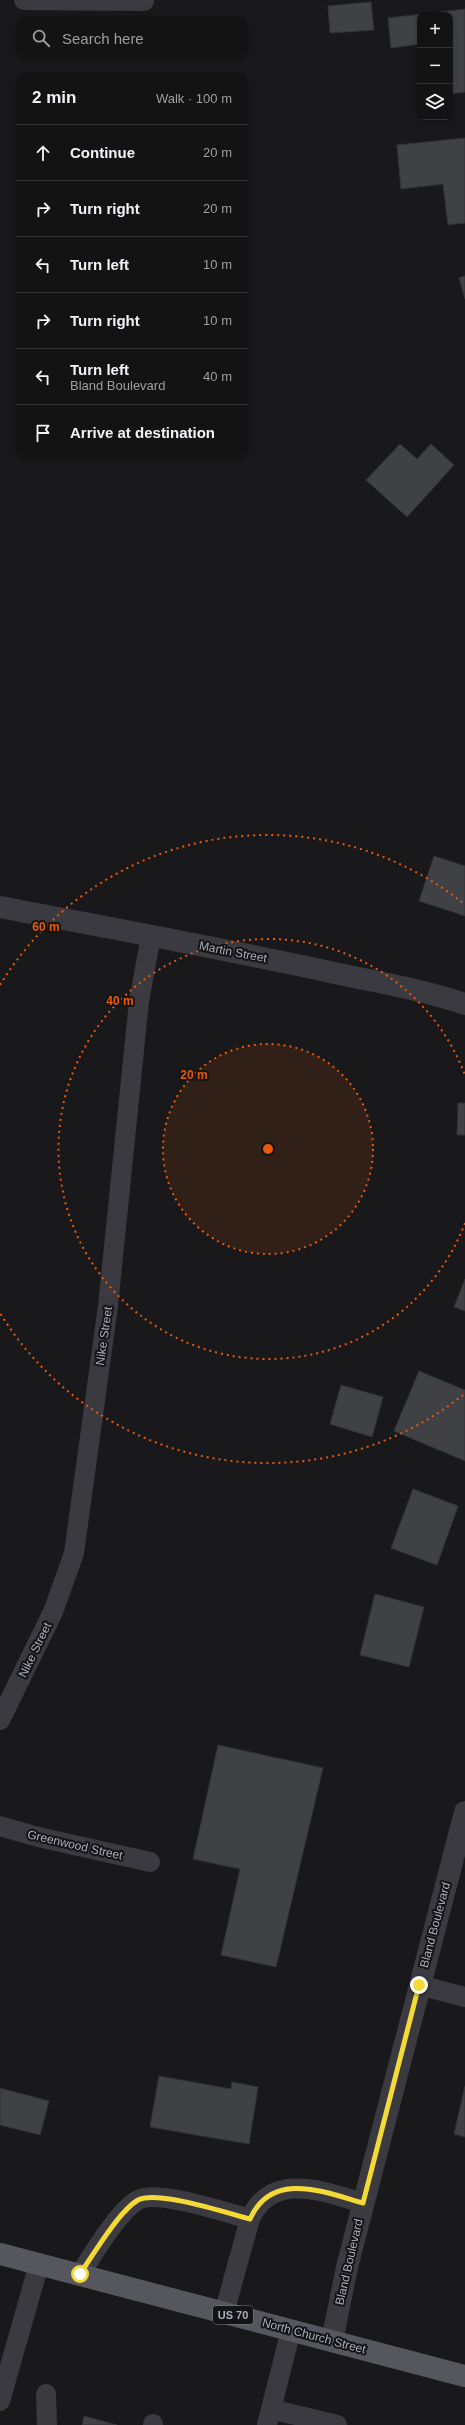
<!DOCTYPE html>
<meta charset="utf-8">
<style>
body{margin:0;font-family:Helvetica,sans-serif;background:#1c1c1d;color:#f1f3f6}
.controls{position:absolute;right:12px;top:12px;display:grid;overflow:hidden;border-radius:8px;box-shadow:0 2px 6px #0003}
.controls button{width:36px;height:36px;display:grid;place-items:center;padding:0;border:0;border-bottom:1px solid #323234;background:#131314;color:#f1f3f6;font:20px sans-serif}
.stop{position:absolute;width:12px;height:12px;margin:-9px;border:3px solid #f5d937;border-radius:50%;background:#fff}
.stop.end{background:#f5d937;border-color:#fff;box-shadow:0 1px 4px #0008}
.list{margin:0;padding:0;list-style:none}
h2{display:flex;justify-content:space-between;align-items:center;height:52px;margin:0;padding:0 16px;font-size:17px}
h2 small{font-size:13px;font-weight:400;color:#9d9ea0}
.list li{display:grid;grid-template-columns:26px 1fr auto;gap:12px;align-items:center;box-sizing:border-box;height:56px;padding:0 16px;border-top:1px solid #323234}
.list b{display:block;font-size:15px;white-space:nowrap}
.list p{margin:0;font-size:13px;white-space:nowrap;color:#9d9ea0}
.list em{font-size:13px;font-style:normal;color:#9d9ea0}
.icon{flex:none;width:22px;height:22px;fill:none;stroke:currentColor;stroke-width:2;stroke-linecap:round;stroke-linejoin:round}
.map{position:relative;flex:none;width:465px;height:2425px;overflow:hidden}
.search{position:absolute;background:#131314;box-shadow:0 2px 6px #0003;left:16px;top:16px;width:232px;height:44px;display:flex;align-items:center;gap:10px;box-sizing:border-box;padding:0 14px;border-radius:12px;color:#9d9ea0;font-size:15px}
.panel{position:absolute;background:#131314;box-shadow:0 2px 6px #0003;left:16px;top:72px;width:232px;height:388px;border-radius:12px}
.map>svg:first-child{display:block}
.building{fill:#404145;stroke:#333337}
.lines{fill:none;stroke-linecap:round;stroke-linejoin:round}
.service{stroke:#3a3a40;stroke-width:20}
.minor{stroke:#3a3a40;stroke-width:22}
.primary{stroke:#56565f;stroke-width:22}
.route{stroke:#f5d937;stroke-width:5}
.ring{fill:none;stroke:#e8590c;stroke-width:2;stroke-dasharray:2 4}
.labels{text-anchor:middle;stroke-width:4;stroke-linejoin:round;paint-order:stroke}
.shield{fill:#141416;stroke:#7e7f8a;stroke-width:1}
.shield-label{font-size:11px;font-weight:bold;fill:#abadbb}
.street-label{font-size:12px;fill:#abadbb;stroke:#141416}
.centre{fill:#e8590c;stroke:#141416;stroke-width:2}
.ring-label{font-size:12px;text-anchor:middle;font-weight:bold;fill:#e8590c;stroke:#141416;stroke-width:4;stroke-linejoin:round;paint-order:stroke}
</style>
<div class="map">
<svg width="465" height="2425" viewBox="0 0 465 2425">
<rect width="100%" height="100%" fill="#19191b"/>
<path class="building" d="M371,2L374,30L330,33L328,6Z
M465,9V92L450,94V15H420V44L391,48L388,18Z
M465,138V223L448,225L443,184L401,189L397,145Z
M465,276V299L459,278Z
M400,444L417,459L431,444L454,465L407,517L366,480Z
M434,856L465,866V916L419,901Z
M458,1103H465V1135H457Z
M465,1279V1311L454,1307Z
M419,1371L465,1390V1461L394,1431Z
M341,1385L383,1397L372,1437L330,1424Z
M413,1489L458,1506L437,1565L391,1548Z
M375,1594L424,1607L409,1667L360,1655Z
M218,1745L323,1768L276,1967L221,1955L240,1869L193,1859Z
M159,2076L231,2089L232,2082L258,2087L249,2144L150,2127Z
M465,2086V2137L454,2134Z
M0,2088L49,2101L40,2135L0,2125Z
M84,2416L117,2425H82Z"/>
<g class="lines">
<path class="service" d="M24,0L144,1
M0,1720L53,1612L74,1553L108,1306L139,1001L151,936
M0,1826L38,1837L150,1862
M419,1985L465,1997
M80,2274C93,2255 118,2211 138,2200C158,2189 227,2213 250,2219
M224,2313L250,2219C272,2170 324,2192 363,2203
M46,2394L47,2425
M0,2401L39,2264
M271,2409L337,2425
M153,2425V2424
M267,2425L291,2330"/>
<path class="minor" d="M0,907C110,928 220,948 330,972C375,982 421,989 465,1004
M332,2341L347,2267L465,1812"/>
<path class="primary" d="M0,2254L465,2376"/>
</g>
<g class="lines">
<path class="route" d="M80,2274C93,2255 119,2211 138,2200C158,2190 227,2213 250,2219C272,2170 324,2192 363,2203L419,1985"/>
</g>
<circle cx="268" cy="1149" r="105" fill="#e8590c" fill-opacity=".12"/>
<g class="ring">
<circle cx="268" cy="1149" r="105"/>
<path d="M465 1223A210 210 0 1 1 465 1075"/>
<path d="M463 1395A314 314 0 0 1 0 1313M0 985A314 314 0 0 1 463 903"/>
</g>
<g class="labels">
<rect class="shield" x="213" y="2306" width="40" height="18" rx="3"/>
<g class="shield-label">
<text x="233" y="2319">US 70</text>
</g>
<g class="street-label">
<text transform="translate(233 952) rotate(11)" y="4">Martin Street</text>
<text transform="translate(104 1336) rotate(-82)" y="4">Nike Street</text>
<text transform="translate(35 1650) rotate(-64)" y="4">Nike Street</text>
<text transform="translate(75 1845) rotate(13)" y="4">Greenwood Street</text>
<text transform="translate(435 1925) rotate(-75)" y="4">Bland Boulevard</text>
<text transform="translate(349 2262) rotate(-77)" y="4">Bland Boulevard</text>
<text transform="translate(314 2336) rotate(15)" y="4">North Church Street</text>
</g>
</g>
<circle cx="268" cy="1149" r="6" class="centre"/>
<g class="ring-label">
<text x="46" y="931">60 m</text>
<text x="120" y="1005">40 m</text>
<text x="194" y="1079">20 m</text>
</g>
</svg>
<div class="controls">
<button>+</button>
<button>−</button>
<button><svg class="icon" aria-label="layers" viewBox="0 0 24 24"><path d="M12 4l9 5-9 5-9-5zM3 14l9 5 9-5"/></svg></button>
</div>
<div class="stop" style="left:80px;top:2274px"></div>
<div class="stop end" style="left:419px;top:1985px"></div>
<div class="search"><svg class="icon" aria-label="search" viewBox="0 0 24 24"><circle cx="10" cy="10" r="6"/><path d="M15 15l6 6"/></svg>Search here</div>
<section class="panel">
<h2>2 min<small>Walk · 100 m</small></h2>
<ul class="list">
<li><svg class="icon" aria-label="ahead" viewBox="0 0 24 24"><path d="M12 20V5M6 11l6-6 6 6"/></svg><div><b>Continue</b></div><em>20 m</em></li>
<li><svg class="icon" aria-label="right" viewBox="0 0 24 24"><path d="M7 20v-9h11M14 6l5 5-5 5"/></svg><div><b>Turn right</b></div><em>20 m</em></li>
<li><svg class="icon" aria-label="left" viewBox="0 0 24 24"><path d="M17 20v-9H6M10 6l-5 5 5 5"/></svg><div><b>Turn left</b></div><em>10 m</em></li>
<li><svg class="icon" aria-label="right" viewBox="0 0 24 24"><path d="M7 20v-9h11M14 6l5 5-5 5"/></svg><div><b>Turn right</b></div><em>10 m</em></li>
<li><svg class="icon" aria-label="left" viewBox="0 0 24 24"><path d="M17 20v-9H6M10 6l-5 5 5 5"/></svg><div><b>Turn left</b><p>Bland Boulevard</p></div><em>40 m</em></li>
<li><svg class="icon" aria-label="arrive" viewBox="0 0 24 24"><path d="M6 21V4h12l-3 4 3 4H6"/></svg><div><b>Arrive at destination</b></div></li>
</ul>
</section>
</div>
